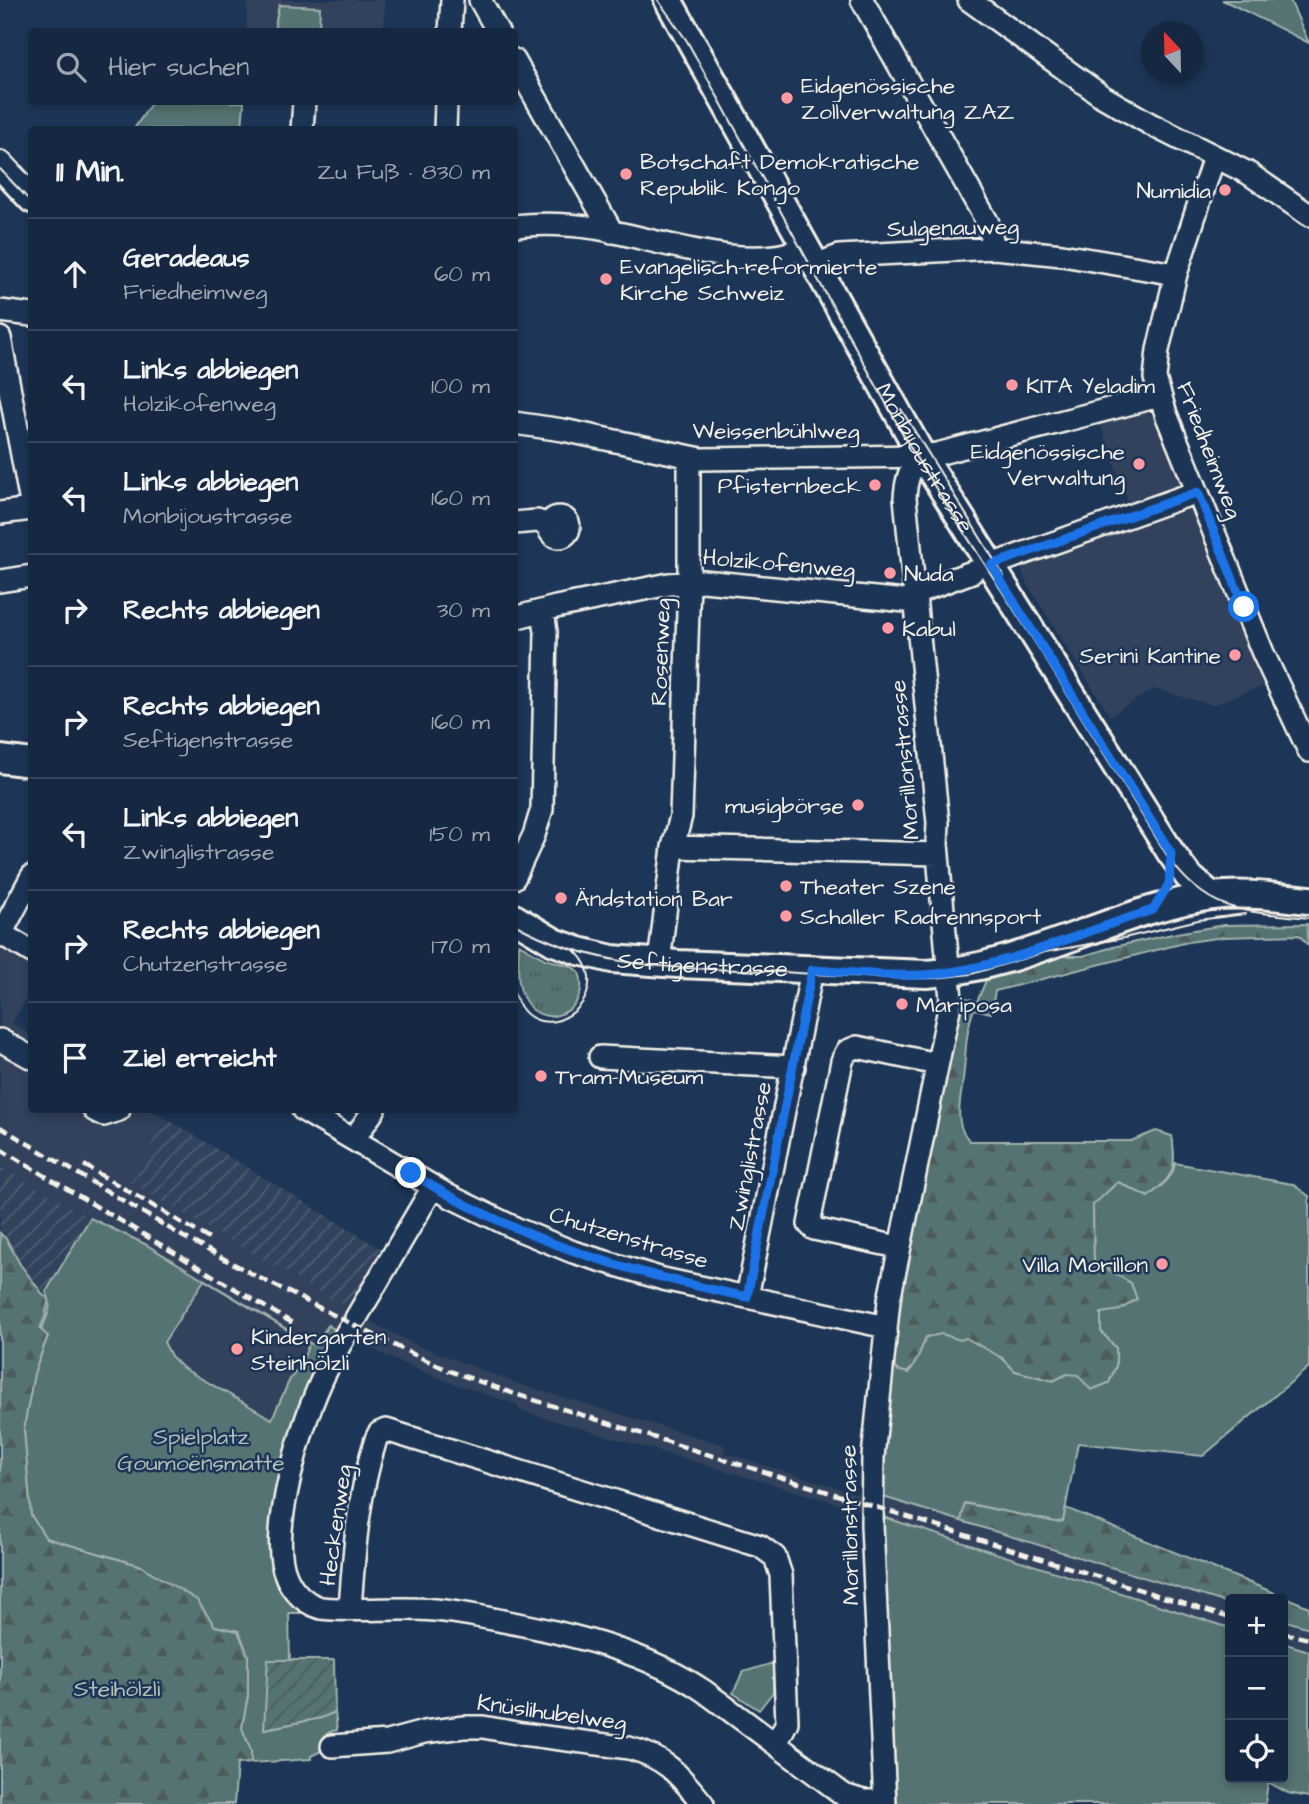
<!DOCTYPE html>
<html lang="de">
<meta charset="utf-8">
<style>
body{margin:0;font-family:"Architects Daughter",sans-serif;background:#23344c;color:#f1f3f6}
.controls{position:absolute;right:21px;bottom:21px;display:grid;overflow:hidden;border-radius:7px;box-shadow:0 4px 10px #0003}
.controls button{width:63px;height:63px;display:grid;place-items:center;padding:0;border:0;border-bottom:2px solid #35445a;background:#162841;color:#f1f3f6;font:35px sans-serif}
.compass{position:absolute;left:1141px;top:21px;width:63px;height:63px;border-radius:50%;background:#162841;box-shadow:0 4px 10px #0003;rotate:338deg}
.stop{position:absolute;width:21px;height:21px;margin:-16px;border:5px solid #1a73e8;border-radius:50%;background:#fff}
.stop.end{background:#1a73e8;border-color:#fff;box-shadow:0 2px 7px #0008}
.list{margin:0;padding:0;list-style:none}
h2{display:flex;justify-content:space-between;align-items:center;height:91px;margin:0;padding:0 28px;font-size:30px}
h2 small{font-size:23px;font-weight:400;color:#9ea6b1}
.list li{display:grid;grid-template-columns:46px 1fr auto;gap:21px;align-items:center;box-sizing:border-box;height:112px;padding:0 28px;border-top:2px solid #35445a}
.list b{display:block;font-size:26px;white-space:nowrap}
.list p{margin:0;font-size:23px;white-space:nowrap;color:#9ea6b1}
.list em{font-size:23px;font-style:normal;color:#9ea6b1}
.icon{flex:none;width:38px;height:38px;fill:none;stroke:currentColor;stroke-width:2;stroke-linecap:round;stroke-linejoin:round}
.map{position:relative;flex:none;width:1309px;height:1804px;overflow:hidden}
.search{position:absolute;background:#162841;box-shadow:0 4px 10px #0003;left:28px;top:28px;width:490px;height:77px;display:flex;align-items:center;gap:18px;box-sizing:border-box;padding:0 24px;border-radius:7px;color:#9ea6b1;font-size:26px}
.panel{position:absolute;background:#162841;box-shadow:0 4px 10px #0003;left:28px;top:126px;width:490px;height:987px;border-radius:7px}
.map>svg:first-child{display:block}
.built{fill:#30425c}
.industrial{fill:url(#industrial-furrows)}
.grass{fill:url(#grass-tufts);stroke:#a4b2ad;stroke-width:2}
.forest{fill:url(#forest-firs);stroke:#a4b2ad;stroke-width:2}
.park{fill:#547372;stroke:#a4b2ad;stroke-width:2;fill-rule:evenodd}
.garden{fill:url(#garden-furrows);stroke:#a4b2ad;stroke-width:2}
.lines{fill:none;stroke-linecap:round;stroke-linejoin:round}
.minor-casing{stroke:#f4f1e8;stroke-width:26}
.major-casing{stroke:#f4f1e8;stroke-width:32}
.minor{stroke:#1d3557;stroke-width:21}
.major{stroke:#1d3557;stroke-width:26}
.tram{stroke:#f4f1e8;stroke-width:2}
.rail{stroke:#f4f1e8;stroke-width:4.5;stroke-dasharray:10 5;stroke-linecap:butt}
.route{stroke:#1a73e8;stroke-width:9}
.poi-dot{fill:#ff9aa2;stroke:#1d3557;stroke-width:2.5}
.labels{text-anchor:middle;stroke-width:5;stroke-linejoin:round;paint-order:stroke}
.poi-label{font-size:23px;fill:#f4f1e8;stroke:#1d3557;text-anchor:start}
.street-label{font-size:23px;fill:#f4f1e8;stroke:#1d3557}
.park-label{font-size:23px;fill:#b4bfb9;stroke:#1d3557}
</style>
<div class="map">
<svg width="1309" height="1804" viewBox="0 0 1309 1804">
<defs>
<pattern id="industrial-furrows" width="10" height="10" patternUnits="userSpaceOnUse" patternTransform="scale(1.75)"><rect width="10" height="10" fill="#30425c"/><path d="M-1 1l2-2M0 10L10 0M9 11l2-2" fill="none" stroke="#4f5e73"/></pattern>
<pattern id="grass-tufts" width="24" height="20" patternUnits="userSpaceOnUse" patternTransform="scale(1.75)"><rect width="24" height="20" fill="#547372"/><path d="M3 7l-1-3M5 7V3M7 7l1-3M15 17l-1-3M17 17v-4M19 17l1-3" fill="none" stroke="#4e5b5a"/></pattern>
<pattern id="forest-firs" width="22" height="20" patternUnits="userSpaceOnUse" patternTransform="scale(1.75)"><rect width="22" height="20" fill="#547372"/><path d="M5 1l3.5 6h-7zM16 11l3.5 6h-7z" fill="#4e5b5a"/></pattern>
<pattern id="garden-furrows" width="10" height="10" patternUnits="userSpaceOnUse" patternTransform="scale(1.75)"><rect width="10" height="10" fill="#547372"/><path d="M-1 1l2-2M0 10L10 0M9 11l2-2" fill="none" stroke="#4e5b5a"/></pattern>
</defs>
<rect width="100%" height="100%" fill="#1d3557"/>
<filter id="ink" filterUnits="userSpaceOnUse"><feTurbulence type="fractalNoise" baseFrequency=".0143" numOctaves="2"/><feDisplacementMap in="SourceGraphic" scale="14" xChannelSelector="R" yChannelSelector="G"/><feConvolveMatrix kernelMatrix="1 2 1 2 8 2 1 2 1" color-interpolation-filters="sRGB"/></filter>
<g filter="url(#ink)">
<path class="built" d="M247,0H385L384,31L247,32Z
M1139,411L1149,413L1157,421L1263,686L1212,705L1154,689L1110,716L1026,582L1020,566L1136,525L1099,421Z
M0,941L31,960V991L12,1023L31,1035L32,1110H152L388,1253L353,1312L412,1343L515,1383L724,1445L725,1453L861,1495L880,1496L1230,1604V1628L880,1516L518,1410V1405L443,1380L394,1360L328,1326L315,1346L309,1343L301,1365L290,1379L272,1419L183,1368L171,1356L164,1342L204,1280L268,1318L145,1244L90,1218L0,1166Z
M1283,1620L1309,1628V1651L1283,1643Z"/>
<path class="industrial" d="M167,1119L388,1253L353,1312L128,1181Z
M0,1166L90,1218L44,1296L20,1264L7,1240L0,1233Z"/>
<path class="grass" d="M519,944L545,959L571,966L579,972C593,1012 538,1036 522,994C516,979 519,961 519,944Z"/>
<path class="forest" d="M1307,924L1309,946L1299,935L1224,937L1188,942L995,991L991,1013L974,1009C965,1031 966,1056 963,1079C962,1093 957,1108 960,1122C961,1130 964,1135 970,1141H1131L1156,1131L1172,1136C1177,1169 1174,1176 1148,1197L1118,1182L1093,1205L1094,1261L1131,1283L1137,1299L1120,1310L1101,1331L1116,1348V1366L1109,1383L1091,1390L1067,1374L1053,1381L1015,1371L1002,1358L942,1334L920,1351L918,1362L907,1373L897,1370L887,1359L962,996L977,1002L987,978L1061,956H1083L1113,947L1177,933L1224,925Z
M0,1233L7,1240L20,1264L44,1296L49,1298L45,1317L40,1328L48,1335L34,1374L24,1428L31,1515L46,1538L139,1565L168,1581L197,1600L215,1626L238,1631L248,1655V1696L242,1728L251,1750V1763L237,1764L234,1804H0Z
M964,1503L1056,1522L1063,1520L1066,1508L1309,1607V1628L1283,1620V1599H1230V1604L961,1521Z"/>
<path class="park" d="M1222,0H1290L1309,43L1231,4Z
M279,5L320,7L319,31H274Z
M152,102H244L242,129H134Z
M1175,1163L1292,1184L1309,1196V1367L1203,1456L1078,1443L1063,1521L1056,1522L965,1503L961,1521L880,1496L887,1359L897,1370L908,1373C918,1362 920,1351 926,1337L942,1334L960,1340L966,1338L1002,1358L1015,1371L1053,1381L1068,1374L1078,1375L1091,1390L1109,1383L1116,1366V1348L1101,1331V1313L1120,1310L1137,1299L1131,1283L1094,1261L1093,1205L1118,1182L1148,1197C1160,1187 1173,1179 1175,1163Z
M90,1218L145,1244L315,1346L328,1325L340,1333L280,1546L308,1609L304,1613H289L290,1660H268L265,1729L321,1718L335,1712L337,1730C324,1732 322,1738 321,1751L311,1756V1759L251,1763V1750L242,1728L248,1696V1655L239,1631L215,1626L197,1600L139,1565L46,1538L31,1515L24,1428L34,1374L48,1336L41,1330C47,1318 54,1304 46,1292ZM204,1280L309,1343L301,1365L290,1379L272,1419L183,1368L171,1356L164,1342Z
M880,1516L1230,1628V1778H1283V1643L1309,1651V1797L1288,1793L1268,1782L1265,1804H892Z
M773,1663V1692L759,1710L733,1693L743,1672Z"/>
<path class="garden" d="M268,1660H334L335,1712L321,1718L264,1729Z"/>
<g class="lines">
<g class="minor-casing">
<path id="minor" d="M480,0L498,32
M862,0L988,223L994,248
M969,0L1102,96L1152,125L1248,173L1309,215
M450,32L452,0
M514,60L612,232
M302,130L304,102
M445,130L446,102
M1214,157L1176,274L1158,350L1155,378L1166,414L1263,653L1309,751
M514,226C541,223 568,224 595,228C653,238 750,275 805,247
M815,265L839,256L994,248L1062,255L1176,274
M0,311L32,315
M0,338L32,508
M514,423L563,430L701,459L922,456L937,454L1159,396
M0,513L32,509
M549 527a10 10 0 1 1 20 0a10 10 0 1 1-20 0Z
M514,523L537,521L549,525
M991,565L1197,492
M0,581L32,576
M915,593L972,572
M514,618L556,607L669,584L703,581L916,602
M673,847L938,854
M514,878L534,835L542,809L546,632L543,611
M0,933L32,952
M1,934L32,876
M659,963L673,847L681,816L689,582V458
M0,1040L32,1058
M600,1057L794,1067
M94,1110L104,1115L119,1110
M303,1110L449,1196L517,1229L573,1252L663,1279L886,1327
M354,1139L374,1110
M898,1247L814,1229L809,1224L842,1061L847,1051L857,1047L937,1064
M747,1297L812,970
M356,1318L433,1187
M349,1329C337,1349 326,1369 317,1391C300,1431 274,1520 282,1562C286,1584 300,1602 321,1608C359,1612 397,1607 434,1610C461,1612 487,1618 513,1623C579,1636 648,1653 704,1691L844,1795L863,1801H885
M350,1609C354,1551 358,1495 376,1439L379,1433L386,1430L760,1546L775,1557L781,1575L787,1722L776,1744
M332,1746L387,1742L424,1732L464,1727H483L522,1734L629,1748C667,1758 679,1775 703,1804
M885,1804L872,1525L873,1457L889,1300L951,999L937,844L938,823L905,498C906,482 909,467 922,456"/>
</g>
<g class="major-casing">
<g id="major">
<path id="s1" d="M668,0L922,456L1171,853L1188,876L1212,896"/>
<path d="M0,165L32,199"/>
<path d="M0,759L32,763"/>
<path id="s2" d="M514,918L554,942L579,951L612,959L678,964L927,974C1024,968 1117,909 1212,896C1245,892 1277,897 1309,900"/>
</g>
</g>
<use href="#minor" class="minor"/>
<use href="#major" class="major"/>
<path class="tram" d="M658,0L687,41L915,456L1042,653L1170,860C1211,915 1247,911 1309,918
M0,169L32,203
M901,409L1004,576
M514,924C598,970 671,967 763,971C820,974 877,978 934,978L971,974L1045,952L1124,938L1198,920L1245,914
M514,993C536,1059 624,997 574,950"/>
<path class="rail" d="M0,1127L182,1236L254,1275L402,1349L450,1371L512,1393L1230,1618
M0,1149L294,1324
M84,1165L211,1240
M1283,1633L1309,1639"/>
</g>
</g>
<g class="lines" filter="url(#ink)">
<path class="route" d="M411,1173C517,1240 626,1272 747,1297L812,970C852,972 896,978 936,974C1010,966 1083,931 1153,910L1169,884L1171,853L991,565L1198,492L1244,607"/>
</g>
<g class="poi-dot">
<circle cx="787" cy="98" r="7"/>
<circle cx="626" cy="174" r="7"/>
<circle cx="1225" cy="190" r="7"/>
<circle cx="606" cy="279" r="7"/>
<circle cx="1012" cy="385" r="7"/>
<circle cx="1139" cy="464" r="7"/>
<circle cx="875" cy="485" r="7"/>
<circle cx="890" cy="573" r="7"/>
<circle cx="888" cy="628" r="7"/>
<circle cx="1235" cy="655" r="7"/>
<circle cx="858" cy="805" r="7"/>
<circle cx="786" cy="886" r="7"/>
<circle cx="561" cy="898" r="7"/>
<circle cx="786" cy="916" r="7"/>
<circle cx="902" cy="1004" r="7"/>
<circle cx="541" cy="1076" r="7"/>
<circle cx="1162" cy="1264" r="7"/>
<circle cx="237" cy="1349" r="7"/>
</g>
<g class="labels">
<g class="poi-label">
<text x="801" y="93">Eidgenössische<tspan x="801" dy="26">Zollverwaltung ZAZ</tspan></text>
<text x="640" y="169">Botschaft Demokratische<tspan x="640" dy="26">Republik Kongo</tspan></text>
<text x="1211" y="198" text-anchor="end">Numidia</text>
<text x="620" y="274">Evangelisch-reformierte<tspan x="620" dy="26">Kirche Schweiz</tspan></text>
<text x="1026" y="393">KITA Yeladim</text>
<text x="1125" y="459" text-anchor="end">Eidgenössische<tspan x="1125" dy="26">Verwaltung</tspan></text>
<text x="861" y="493" text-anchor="end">Pfisternbeck</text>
<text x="904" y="581">Nuda</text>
<text x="902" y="636">Kabul</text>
<text x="1221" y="663" text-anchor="end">Serini Kantine</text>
<text x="844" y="813" text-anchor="end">musigbörse</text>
<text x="800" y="894">Theater Szene</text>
<text x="575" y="906">Ändstation Bar</text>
<text x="800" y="924">Schaller Radrennsport</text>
<text x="916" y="1012">Mariposa</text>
<text x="555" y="1084">Tram-Museum</text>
<text x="1148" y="1272" text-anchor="end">Villa Morillon</text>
<text x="251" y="1344">Kindergarten<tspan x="251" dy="26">Steinhölzli</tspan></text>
</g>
<g class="street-label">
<text transform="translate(953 227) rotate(-1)" y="8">Sulgenauweg</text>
<text x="776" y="438">Weissenbühlweg</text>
<text transform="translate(1210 450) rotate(69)" y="8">Friedheimweg</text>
<text dy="8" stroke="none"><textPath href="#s1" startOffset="525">Monbijoustrasse</textPath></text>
<text transform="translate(779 563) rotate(5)" y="8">Holzikofenweg</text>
<text transform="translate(660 652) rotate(-88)" y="8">Rosenweg</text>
<text transform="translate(904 760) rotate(-95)" y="8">Morillonstrasse</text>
<text dy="8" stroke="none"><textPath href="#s2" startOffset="198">Seftigenstrasse</textPath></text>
<text transform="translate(749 1156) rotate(-79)" y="8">Zwinglistrasse</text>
<text transform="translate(629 1237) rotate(17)" y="8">Chutzenstrasse</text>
<text transform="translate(335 1525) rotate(-82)" y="8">Heckenweg</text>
<text transform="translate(849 1525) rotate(-91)" y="8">Morillonstrasse</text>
<text transform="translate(552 1712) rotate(8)" y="8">Knüslihubelweg</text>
</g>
<g class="park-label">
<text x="201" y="1444">Spielplatz<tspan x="201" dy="26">Goumoënsmatte</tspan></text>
<text x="117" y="1696">Steihölzli</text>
</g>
</g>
</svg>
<div class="controls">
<button>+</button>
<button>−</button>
<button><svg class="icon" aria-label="locate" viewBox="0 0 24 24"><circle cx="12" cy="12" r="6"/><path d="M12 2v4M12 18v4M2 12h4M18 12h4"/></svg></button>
</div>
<svg class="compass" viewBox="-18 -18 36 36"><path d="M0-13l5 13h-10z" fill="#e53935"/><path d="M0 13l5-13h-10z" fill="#9ea6b1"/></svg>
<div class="stop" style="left:1244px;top:607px"></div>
<div class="stop end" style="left:411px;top:1173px"></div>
<div class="search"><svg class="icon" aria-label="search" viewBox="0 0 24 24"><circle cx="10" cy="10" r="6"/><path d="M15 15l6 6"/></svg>Hier suchen</div>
<section class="panel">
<h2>11 Min.<small>Zu Fuß · 830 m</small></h2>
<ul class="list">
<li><svg class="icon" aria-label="ahead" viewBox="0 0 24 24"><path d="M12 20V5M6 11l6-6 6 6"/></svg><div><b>Geradeaus</b><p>Friedheimweg</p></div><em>60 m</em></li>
<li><svg class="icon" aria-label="left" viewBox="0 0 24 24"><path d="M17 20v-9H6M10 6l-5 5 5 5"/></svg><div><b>Links abbiegen</b><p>Holzikofenweg</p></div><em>100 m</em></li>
<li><svg class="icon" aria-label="left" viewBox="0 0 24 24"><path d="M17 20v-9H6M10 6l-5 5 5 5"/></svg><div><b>Links abbiegen</b><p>Monbijoustrasse</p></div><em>160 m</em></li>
<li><svg class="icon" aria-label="right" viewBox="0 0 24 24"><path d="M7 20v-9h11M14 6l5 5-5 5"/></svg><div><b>Rechts abbiegen</b></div><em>30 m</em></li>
<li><svg class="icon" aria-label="right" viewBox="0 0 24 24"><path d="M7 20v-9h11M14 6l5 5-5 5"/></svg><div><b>Rechts abbiegen</b><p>Seftigenstrasse</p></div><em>160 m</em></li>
<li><svg class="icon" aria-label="left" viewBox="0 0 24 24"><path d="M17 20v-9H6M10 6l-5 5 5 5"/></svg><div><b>Links abbiegen</b><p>Zwinglistrasse</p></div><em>150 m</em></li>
<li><svg class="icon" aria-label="right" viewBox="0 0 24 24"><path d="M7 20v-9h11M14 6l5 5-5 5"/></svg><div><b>Rechts abbiegen</b><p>Chutzenstrasse</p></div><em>170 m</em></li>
<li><svg class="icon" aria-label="arrive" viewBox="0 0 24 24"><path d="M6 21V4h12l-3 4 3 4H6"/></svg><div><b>Ziel erreicht</b></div></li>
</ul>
</section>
</div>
